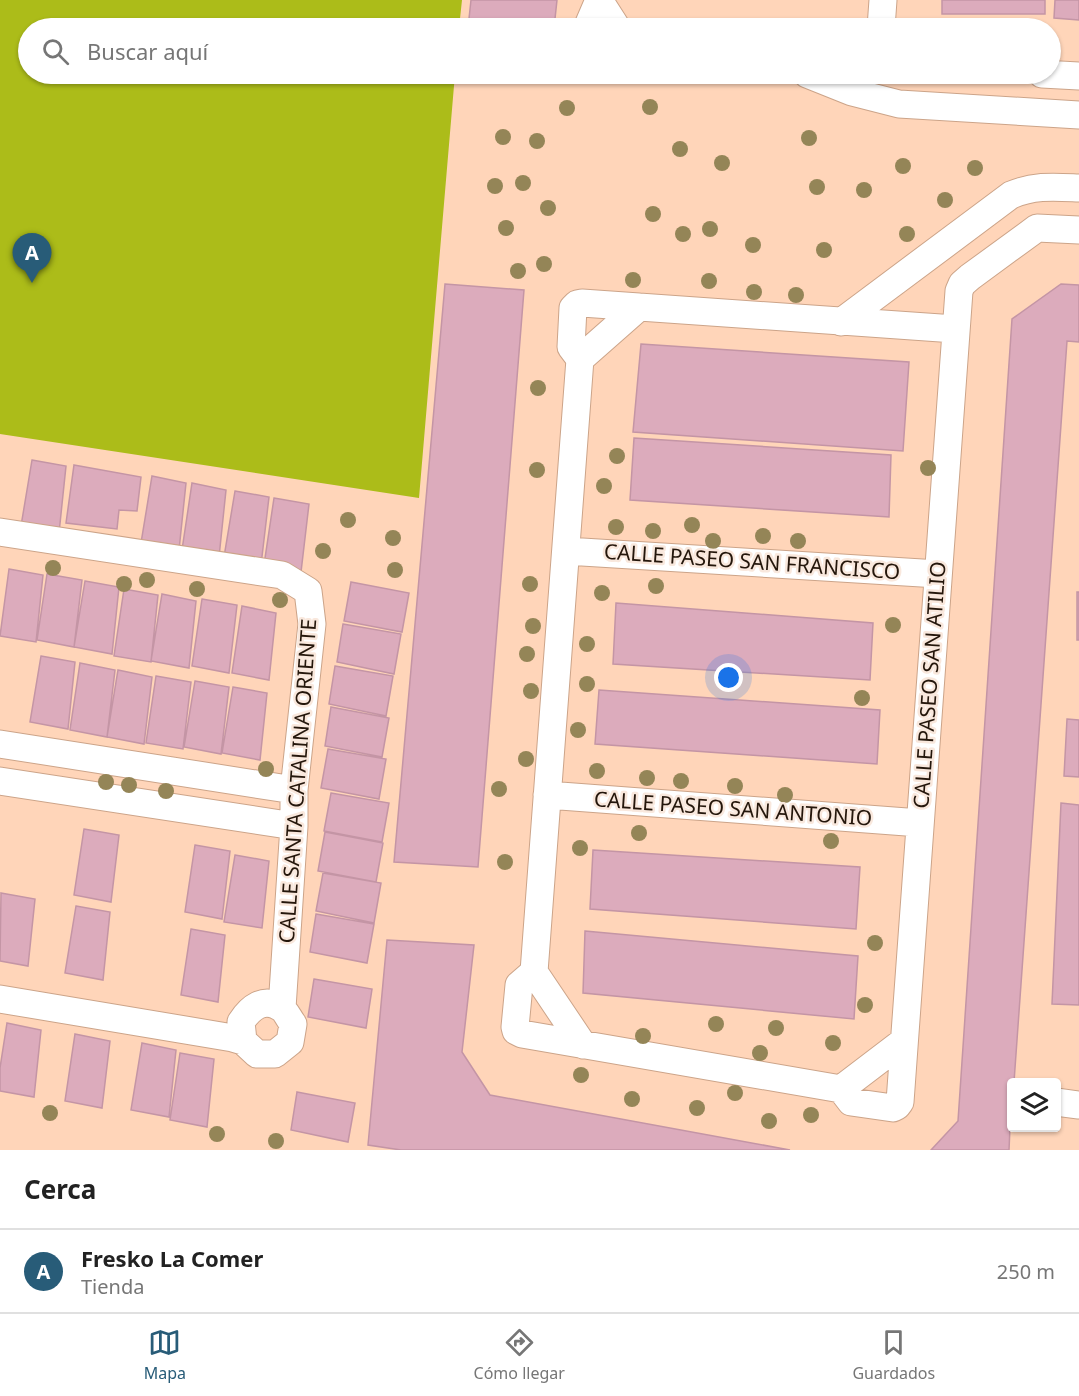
<!DOCTYPE html>
<html lang="es">
<meta charset="utf-8">
<style>
body{margin:0;font-family:"Noto Sans",sans-serif;background:#f2f2f2;color:#222}
.controls{position:absolute;right:18px;bottom:18px;display:grid;overflow:hidden;border-radius:6px;box-shadow:0 2px 4px #0004}
.controls button{width:54px;height:54px;display:grid;place-items:center;padding:0;border:0;border-bottom:2px solid #e0e0e0;background:#fff;color:#222;font:30px sans-serif}
.you{position:absolute;left:729px;top:678px;width:21px;height:21px;margin:-15px;border:4px solid #fff;border-radius:50%;background:#1a73e8;box-shadow:0 0 0 9px #1a73e833}
.badge{display:grid;place-items:center;width:39px;height:39px;border-radius:50%;background:#285c78;color:#fff;font-size:20px;font-weight:700}
.pin{position:absolute;translate:-50% -50px;filter:drop-shadow(0 2px 3px #0008)}
.pin::after{content:'';position:absolute;top:32px;width:21px;height:18px;background:inherit;clip-path:polygon(0 0,100% 0,50% 100%)}
.list{margin:0;padding:0;list-style:none}
h2{display:flex;justify-content:space-between;align-items:center;height:78px;margin:0;padding:0 24px;font-size:26px}
h2 small{font-size:20px;font-weight:400;color:#767676}
.list li{display:grid;grid-template-columns:39px 1fr auto;gap:18px;align-items:center;box-sizing:border-box;height:84px;padding:0 24px;border-top:2px solid #e0e0e0}
.list b{display:block;font-size:22px;white-space:nowrap}
.list p{margin:0;font-size:20px;white-space:nowrap;color:#767676}
.list em{font-size:20px;font-style:normal;color:#767676}
.icon{flex:none;width:33px;height:33px;fill:none;stroke:currentColor;stroke-width:2;stroke-linecap:round;stroke-linejoin:round}
.map{position:relative;flex:none;width:1079px;height:1150px;overflow:hidden}
.search{position:absolute;background:#fff;box-shadow:0 2px 4px #0004;left:18px;right:18px;top:18px;height:66px;display:flex;align-items:center;gap:15px;box-sizing:border-box;padding:0 21px;border-radius:33px;color:#767676;font-size:22px}
.sheet{height:162px;background:#fff}
nav{display:flex;justify-content:space-around;align-items:center;box-sizing:border-box;height:84px;border-top:2px solid #e0e0e0;background:#fff;font-size:16px;color:#767676}
nav a{display:grid;justify-items:center;gap:3px}
nav .on{color:#285c78}
.map>svg:first-child{display:block}
.green{fill:#acbc19}
.building{fill:#dcabbc;stroke:#c495a5;stroke-width:1.5}
.lines{fill:none;stroke-linecap:round;stroke-linejoin:round}
.minor-casing{stroke:#cca489;stroke-width:29}
.minor{stroke:#fff;stroke-width:27}
.tree{fill:#948557}
.labels{text-anchor:middle;stroke-width:5;stroke-linejoin:round;paint-order:stroke}
.street-label{font-size:21px;fill:#24160b;stroke:#f9e8dd}
</style>
<div class="map">
<svg width="1079" height="1150" viewBox="0 0 1079 1150">
<rect width="100%" height="100%" fill="#ffd5b9"/>
<path class="green" d="M0,0H462L459,28H28V74H455L419,498L0,434Z"/>
<path class="building" d="M471,0H557L554,28H468Z
M942,0H1045V14H942Z
M1055,0H1079V20L1054,18Z
M445,284L524,290L478,867L394,862Z
M1061,284L1079,285V342L1067,341L1014,1082H1012L1009,1150H931L958,1121L1012,319Z
M641,344L909,362L903,451L633,432Z
M634,438L891,455L889,517L630,500Z
M32,460L66,466L59,533L21,526Z
M74,465L141,477L137,511L119,510L117,529L66,523Z
M152,476L186,483L179,550L141,543Z
M192,483L226,490L219,557L182,550Z
M235,491L269,497L261,565L224,557Z
M274,498L309,504L301,572L264,565Z
M9,569L43,575L36,642L0,636Z
M47,574L82,580L74,647L37,640Z
M85,581L119,587L112,654L74,647Z
M351,582L409,593L402,632L344,621Z
M124,589L158,595L151,662L114,656Z
M1077,592H1079V640H1077Z
M162,594L196,601L189,668L151,661Z
M202,599L237,605L229,673L192,666Z
M616,603L873,623L870,680L613,664Z
M242,606L276,613L269,680L232,673Z
M343,624L401,634L394,674L337,662Z
M41,656L75,662L68,729L30,722Z
M80,663L115,670L107,737L70,730Z
M335,666L393,676L386,716L329,704Z
M118,670L152,677L144,744L107,737Z
M156,676L191,682L183,749L146,743Z
M195,681L229,687L221,754L184,747Z
M233,687L267,693L260,760L222,753Z
M599,690L880,710L877,764L595,744Z
M331,707L389,718L382,757L325,746Z
M1067,719L1079,720V777L1064,776Z
M328,749L386,759L379,799L321,788Z
M331,793L389,803L382,842L324,831Z
M1061,803L1079,805V1005L1052,1004Z
M84,829L119,835L111,902L74,895Z
M325,832L383,843L376,882L318,871Z
M195,845L230,851L222,919L185,912Z
M593,850L860,867L856,929L590,909Z
M235,855L269,861L262,928L224,922Z
M323,873L381,883L374,923L316,911Z
M1,893L35,899L28,966L0,961Z
M76,906L110,912L103,980L65,973Z
M316,914L374,924L367,963L310,952Z
M191,929L225,935L218,1002L181,995Z
M585,931L858,956L854,1019L583,993Z
M387,940L474,945L462,1052L490,1095L790,1150H401L368,1145Z
M314,979L372,989L366,1028L308,1017Z
M7,1023L41,1030L34,1097L0,1091V1068Z
M75,1034L110,1041L102,1108L65,1101Z
M142,1043L176,1050L169,1117L131,1110Z
M180,1053L214,1059L207,1127L170,1120Z
M297,1092L355,1103L348,1142L291,1130Z"/>
<g class="lines">
<g class="minor-casing">
<path id="minor" d="M599,0L617,28
M587,28L599,0
M881,28L883,0
M807,74L852,92L899,104L1079,115
M1042,74L1079,76
M841,322L1011,195C1034,185 1055,187 1079,188
M955,329L582,303L577,304L573,308L571,347L580,359L534,972L519,985L515,1027L516,1031L522,1034L841,1089L851,1102L893,1108L897,1106L900,1102L959,291L962,284L970,277L1037,228L1079,230
M580,359L639,307
M0,532L282,575L308,591L312,624L294,790V826L282,1008
M566,551L938,574
M0,744L294,790
M0,781L294,826
M547,795L920,823
M534,972L583,1045
M0,999L233,1038L243,1041L257,1054H275L290,1042L293,1024C289,1019 286,1011 281,1008C264,996 250,1008 241,1022L243,1041
M841,1089L904,1041
M1056,1102L1079,1105"/>
</g>
<use href="#minor" class="minor"/>
</g>
<g class="tree">
<circle cx="650" cy="107" r="8"/>
<circle cx="567" cy="108" r="8"/>
<circle cx="503" cy="137" r="8"/>
<circle cx="809" cy="138" r="8"/>
<circle cx="537" cy="141" r="8"/>
<circle cx="680" cy="149" r="8"/>
<circle cx="722" cy="163" r="8"/>
<circle cx="903" cy="166" r="8"/>
<circle cx="975" cy="168" r="8"/>
<circle cx="523" cy="183" r="8"/>
<circle cx="495" cy="186" r="8"/>
<circle cx="817" cy="187" r="8"/>
<circle cx="864" cy="190" r="8"/>
<circle cx="945" cy="200" r="8"/>
<circle cx="548" cy="208" r="8"/>
<circle cx="653" cy="214" r="8"/>
<circle cx="506" cy="228" r="8"/>
<circle cx="710" cy="229" r="8"/>
<circle cx="683" cy="234" r="8"/>
<circle cx="907" cy="234" r="8"/>
<circle cx="753" cy="245" r="8"/>
<circle cx="824" cy="250" r="8"/>
<circle cx="544" cy="264" r="8"/>
<circle cx="518" cy="271" r="8"/>
<circle cx="633" cy="280" r="8"/>
<circle cx="709" cy="281" r="8"/>
<circle cx="754" cy="292" r="8"/>
<circle cx="796" cy="295" r="8"/>
<circle cx="538" cy="388" r="8"/>
<circle cx="617" cy="456" r="8"/>
<circle cx="928" cy="468" r="8"/>
<circle cx="537" cy="470" r="8"/>
<circle cx="604" cy="486" r="8"/>
<circle cx="348" cy="520" r="8"/>
<circle cx="692" cy="525" r="8"/>
<circle cx="616" cy="527" r="8"/>
<circle cx="653" cy="531" r="8"/>
<circle cx="763" cy="536" r="8"/>
<circle cx="393" cy="538" r="8"/>
<circle cx="713" cy="541" r="8"/>
<circle cx="798" cy="541" r="8"/>
<circle cx="323" cy="551" r="8"/>
<circle cx="53" cy="568" r="8"/>
<circle cx="395" cy="570" r="8"/>
<circle cx="147" cy="580" r="8"/>
<circle cx="124" cy="584" r="8"/>
<circle cx="530" cy="584" r="8"/>
<circle cx="656" cy="586" r="8"/>
<circle cx="197" cy="589" r="8"/>
<circle cx="602" cy="593" r="8"/>
<circle cx="280" cy="600" r="8"/>
<circle cx="893" cy="625" r="8"/>
<circle cx="533" cy="626" r="8"/>
<circle cx="587" cy="644" r="8"/>
<circle cx="527" cy="654" r="8"/>
<circle cx="587" cy="684" r="8"/>
<circle cx="531" cy="691" r="8"/>
<circle cx="862" cy="698" r="8"/>
<circle cx="578" cy="730" r="8"/>
<circle cx="526" cy="759" r="8"/>
<circle cx="266" cy="769" r="8"/>
<circle cx="597" cy="771" r="8"/>
<circle cx="647" cy="778" r="8"/>
<circle cx="681" cy="781" r="8"/>
<circle cx="106" cy="782" r="8"/>
<circle cx="129" cy="785" r="8"/>
<circle cx="735" cy="786" r="8"/>
<circle cx="499" cy="789" r="8"/>
<circle cx="166" cy="791" r="8"/>
<circle cx="785" cy="795" r="8"/>
<circle cx="639" cy="833" r="8"/>
<circle cx="831" cy="841" r="8"/>
<circle cx="580" cy="848" r="8"/>
<circle cx="505" cy="862" r="8"/>
<circle cx="875" cy="943" r="8"/>
<circle cx="865" cy="1005" r="8"/>
<circle cx="716" cy="1024" r="8"/>
<circle cx="776" cy="1028" r="8"/>
<circle cx="643" cy="1036" r="8"/>
<circle cx="833" cy="1043" r="8"/>
<circle cx="760" cy="1053" r="8"/>
<circle cx="581" cy="1075" r="8"/>
<circle cx="735" cy="1093" r="8"/>
<circle cx="632" cy="1099" r="8"/>
<circle cx="697" cy="1108" r="8"/>
<circle cx="50" cy="1113" r="8"/>
<circle cx="811" cy="1115" r="8"/>
<circle cx="769" cy="1121" r="8"/>
<circle cx="217" cy="1134" r="8"/>
<circle cx="276" cy="1141" r="8"/>
</g>
<g class="labels">
<g class="street-label">
<text transform="translate(752 562) rotate(4)" y="7">CALLE PASEO SAN FRANCISCO</text>
<text transform="translate(930 685) rotate(-86)" y="7">CALLE PASEO SAN ATILIO</text>
<text transform="translate(298 781) rotate(-86)" y="7">CALLE SANTA CATALINA ORIENTE</text>
<text transform="translate(733 809) rotate(4)" y="7">CALLE PASEO SAN ANTONIO</text>
</g>
</g>
</svg>
<div class="controls">
<button><svg class="icon" aria-label="layers" viewBox="0 0 24 24"><path d="M12 4l9 5-9 5-9-5zM3 14l9 5 9-5"/></svg></button>
</div>
<div class="you"></div>
<div class="pin badge" style="left:32px;top:283px">A</div>
<div class="search"><svg class="icon" aria-label="search" viewBox="0 0 24 24"><circle cx="10" cy="10" r="6"/><path d="M15 15l6 6"/></svg>Buscar aquí</div>
</div>
<section class="sheet">
<h2>Cerca<small></small></h2>
<ul class="list">
<li><span class="badge">A</span><div><b>Fresko La Comer</b><p>Tienda</p></div><em>250 m</em></li>
</ul>
</section>
<nav>
<a class="on"><svg class="icon" aria-label="map" viewBox="0 0 24 24"><path d="M3 6l6-2 6 2 6-2v14l-6 2-6-2-6 2zM9 4v14M15 6v14"/></svg>Mapa</a>
<a><svg class="icon" aria-label="directions" viewBox="0 0 24 24"><path d="M12 3l9 9-9 9-9-9zM9 14v-3h6M13 9l2 2-2 2"/></svg>Cómo llegar</a>
<a><svg class="icon" aria-label="saved" viewBox="0 0 24 24"><path d="M7 4h10v16l-5-4-5 4z"/></svg>Guardados</a>
</nav>
